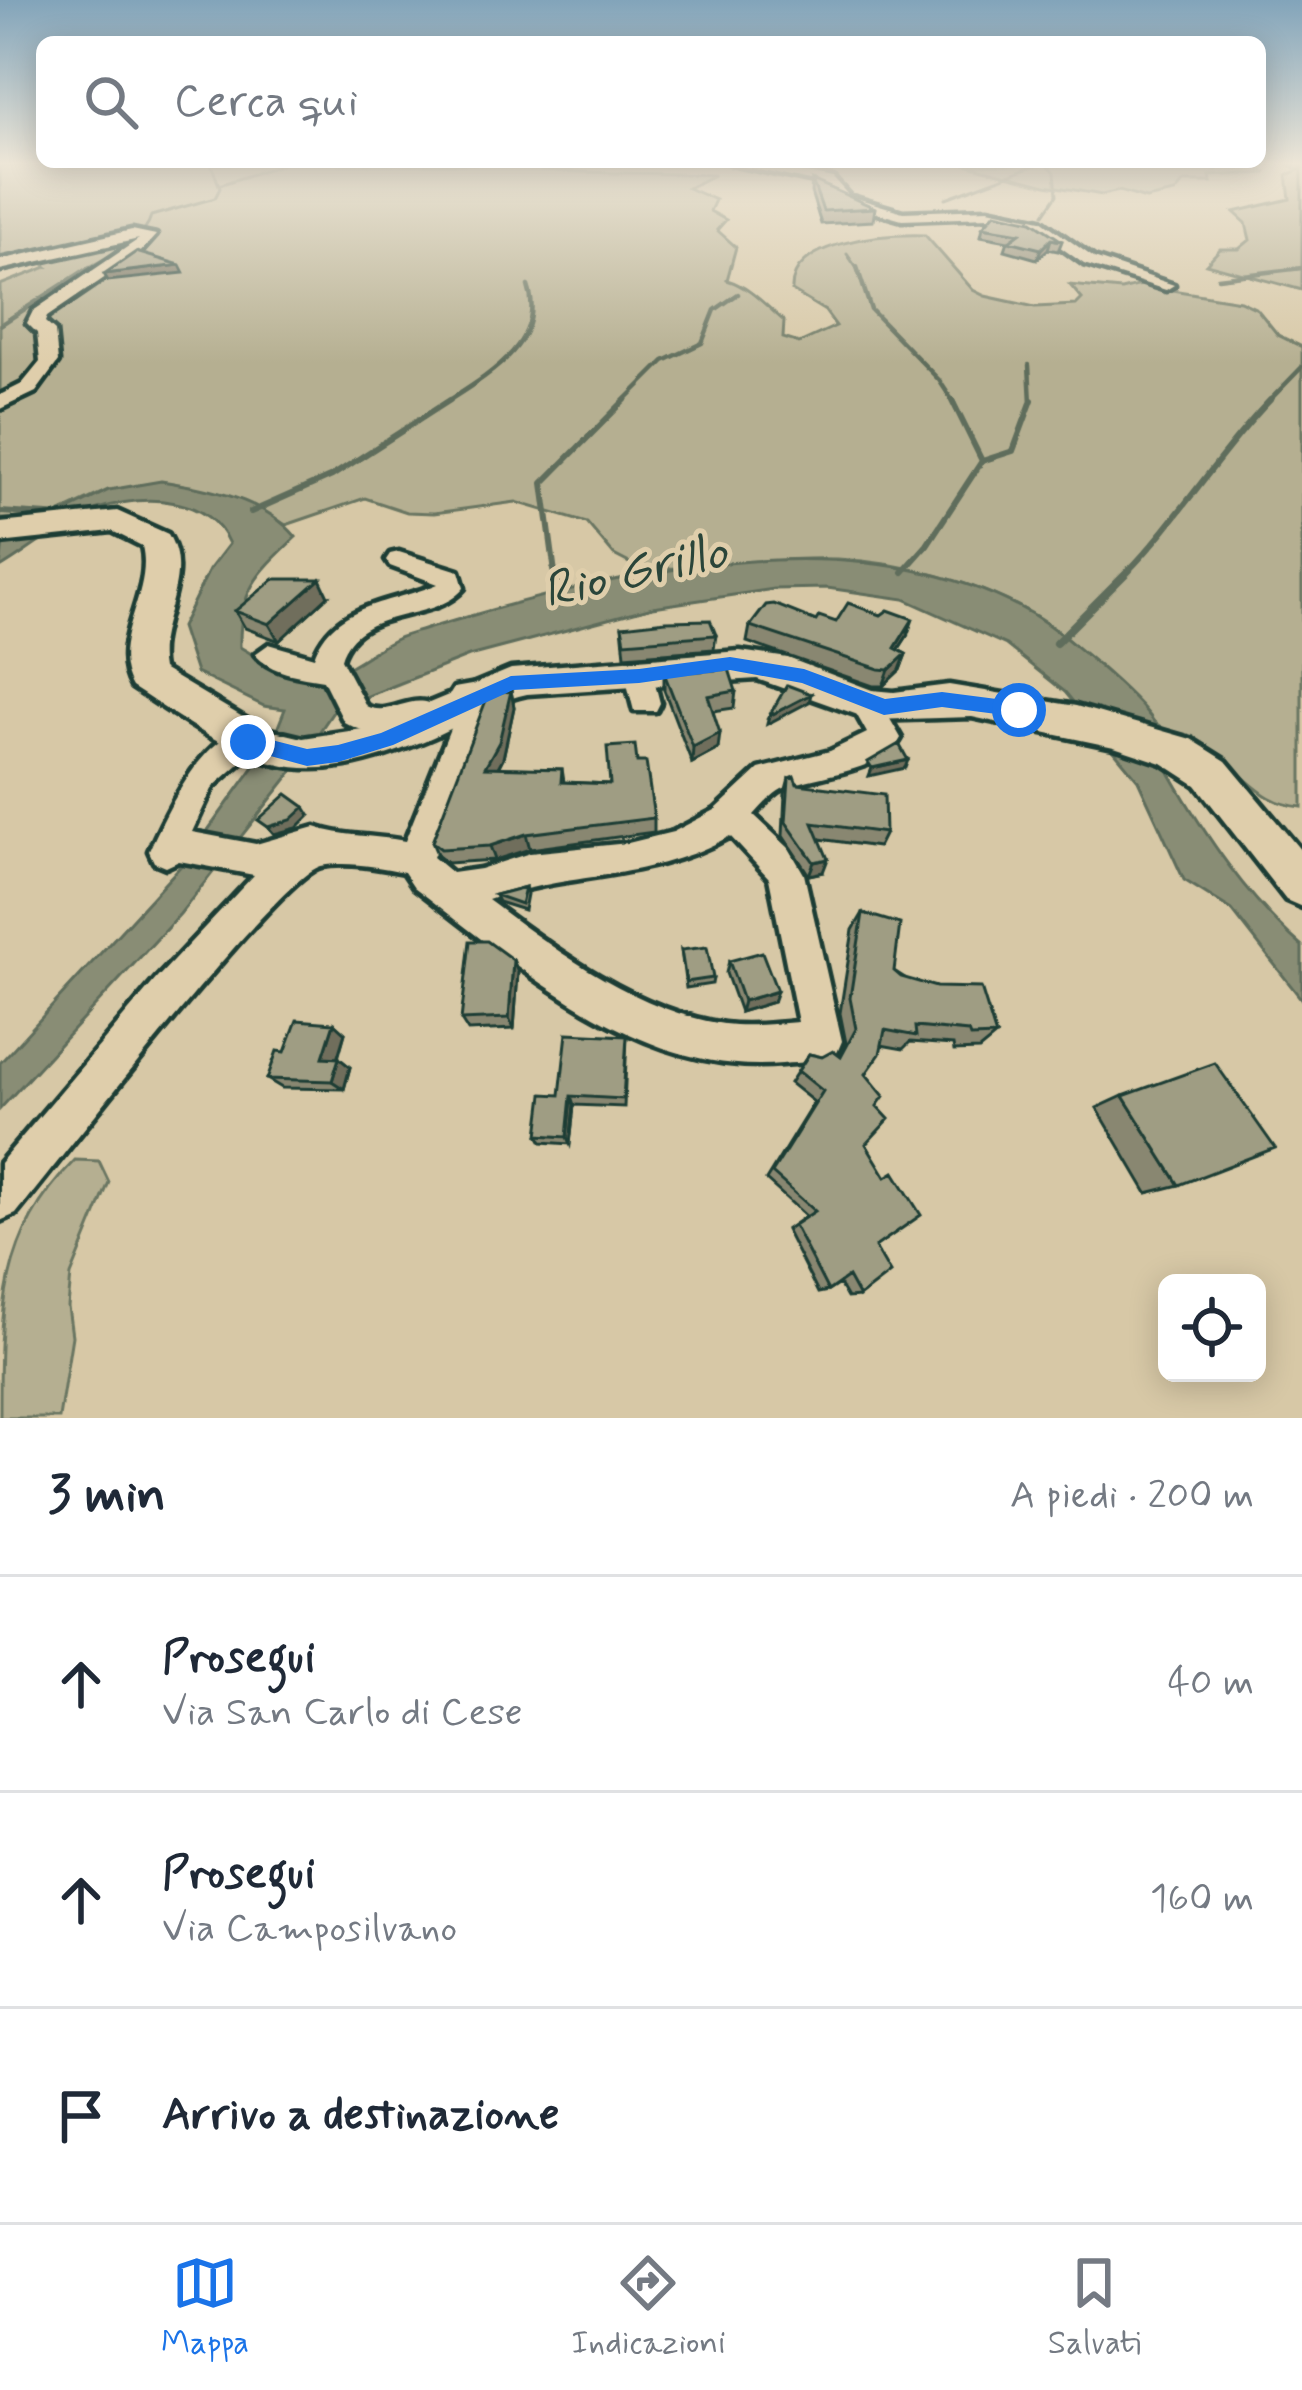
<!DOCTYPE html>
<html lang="it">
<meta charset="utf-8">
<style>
body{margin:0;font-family:Mynerve,sans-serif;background:#f6f6f7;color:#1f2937}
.controls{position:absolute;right:36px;bottom:36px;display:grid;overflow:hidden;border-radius:18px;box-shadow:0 6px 30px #0003}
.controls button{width:108px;height:108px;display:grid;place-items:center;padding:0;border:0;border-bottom:3px solid #e0e1e3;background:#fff;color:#1f2937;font:60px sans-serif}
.stop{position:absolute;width:36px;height:36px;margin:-27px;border:9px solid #1a73e8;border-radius:50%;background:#fff}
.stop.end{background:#1a73e8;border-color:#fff;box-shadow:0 3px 12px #0008}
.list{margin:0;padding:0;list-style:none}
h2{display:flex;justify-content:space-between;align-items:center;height:156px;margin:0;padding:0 48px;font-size:51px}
h2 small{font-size:39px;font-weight:400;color:#747a83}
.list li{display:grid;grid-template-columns:78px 1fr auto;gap:36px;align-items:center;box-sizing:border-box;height:216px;padding:0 48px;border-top:3px solid #e0e1e3}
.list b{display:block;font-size:45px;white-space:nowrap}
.list p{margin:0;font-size:39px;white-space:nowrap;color:#747a83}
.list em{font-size:39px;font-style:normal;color:#747a83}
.icon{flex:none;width:66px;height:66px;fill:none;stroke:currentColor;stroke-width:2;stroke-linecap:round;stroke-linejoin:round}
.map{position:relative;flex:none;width:1302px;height:1418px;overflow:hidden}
.search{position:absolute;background:#fff;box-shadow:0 6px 30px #0003;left:36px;right:36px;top:36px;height:132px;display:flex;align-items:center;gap:30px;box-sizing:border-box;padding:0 42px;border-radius:18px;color:#747a83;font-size:45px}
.sheet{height:804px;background:#fff}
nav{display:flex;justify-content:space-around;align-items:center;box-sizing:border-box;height:168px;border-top:3px solid #e0e1e3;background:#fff;font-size:33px;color:#747a83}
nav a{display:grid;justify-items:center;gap:6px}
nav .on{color:#1a73e8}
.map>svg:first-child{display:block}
.green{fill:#b5af91;stroke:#6a7662;stroke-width:3}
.water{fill:#898d75;stroke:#5f6d5b;stroke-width:3}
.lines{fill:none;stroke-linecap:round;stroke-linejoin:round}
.stream-far3{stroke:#5f6d5b;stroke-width:3}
.stream-far2{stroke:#5f6d5b;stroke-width:4.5}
.stream-far1{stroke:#5f6d5b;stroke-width:6}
.stream{stroke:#5f6d5b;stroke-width:8}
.street-casing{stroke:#1f3d34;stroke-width:9}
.secondary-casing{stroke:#1f3d34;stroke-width:9}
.street{fill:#dfceab;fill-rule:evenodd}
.secondary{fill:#dfceab;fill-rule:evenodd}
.wall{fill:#898771;stroke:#1f3d34;stroke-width:3}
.shaded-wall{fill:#6f6e5c;stroke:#1f3d34;stroke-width:3}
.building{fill:#9f9d83;stroke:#1f3d34;stroke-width:3}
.route{fill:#1a73e8}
.labels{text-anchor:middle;stroke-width:10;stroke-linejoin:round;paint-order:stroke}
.water-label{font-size:51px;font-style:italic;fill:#2a453a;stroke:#dfceab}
</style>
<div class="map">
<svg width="1302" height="1418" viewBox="0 0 1302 1418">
<rect width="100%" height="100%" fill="#d7c8a6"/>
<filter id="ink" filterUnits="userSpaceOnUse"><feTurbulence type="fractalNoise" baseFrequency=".00833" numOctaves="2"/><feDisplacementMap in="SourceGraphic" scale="24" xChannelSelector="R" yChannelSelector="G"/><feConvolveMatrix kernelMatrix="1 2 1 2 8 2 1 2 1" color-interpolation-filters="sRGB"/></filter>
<g filter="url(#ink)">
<path class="green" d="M0,164H541V170C598,174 657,173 714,175L688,188L715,200L710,211L726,220L717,230L736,247L727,280C750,287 765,305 784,321L783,338L799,343L836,326L825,311L792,291C789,239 888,234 925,235L973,290L985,296L1035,307L1076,305L1082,299L1070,285L1121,290L1141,285L1240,301L1257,309L1278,335L1302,347V807C1265,804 1253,783 1226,763C1203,747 1175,739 1154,722C1110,688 1080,641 1031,613C975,582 902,562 838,559C771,556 704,573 637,567L614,555L587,523L516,502L434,513L407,512L365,498L286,525L255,507L108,490L50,517L0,519V285L47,267L44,264L65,254L0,266Z
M965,164H1253L1249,166L1267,173L1210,176L1211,182H1184L1175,193L1146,199L1119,191L1102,195L1046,185Z
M1288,164H1302V290L1206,264L1220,249H1239L1250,240L1246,223L1234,212L1290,199L1287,175L1299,170Z
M75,1160L99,1161L109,1182L71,1275L68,1307L72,1336L59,1418H0C0,1310 0,1236 75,1160Z"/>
<path class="water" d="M161,481C207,488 265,499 296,537C257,574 239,590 240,647C261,659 281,676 305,678C341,681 366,653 396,639C406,634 419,632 430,628C609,573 859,513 1032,614C1060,631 1137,695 1154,722C1163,737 1161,759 1170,774C1206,837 1247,898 1302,946V1000L1232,910L1184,880L1138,780L1065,692L1006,645L904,599L827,588L774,589L653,607L469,656L335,709L292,772L180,914L0,1109V1063L187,859L272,742L285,709L264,706L196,673L181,627L209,570L229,544C208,495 145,494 98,509C63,521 31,550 0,568L3,543L109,490Z"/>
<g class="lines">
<path class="stream-far3" d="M1215,171L1224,164
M219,185L283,164
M946,198L1038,164
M1044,214L1057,195L1055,172L1047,164
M847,254L858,270
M85,270C106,257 145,241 151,216L215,198L220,188L211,164
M1285,270L1302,268"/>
<path class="stream-far2" d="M857,267L871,310L939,380L954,403
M1218,278L1302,268
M0,325L90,267
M1029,365L1031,403
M445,403C487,376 547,342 528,286
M622,403L664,361L702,343L715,310L738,294
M1267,403L1302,367"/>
<path class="stream-far1" d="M982,461L1013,451L1032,400
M0,512L64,516
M251,512L332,476L450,400
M903,572L927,545L982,461L952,400
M555,573L543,483L625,400
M1126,573C1179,519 1218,454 1270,400"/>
<path class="stream" d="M554,570L564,599
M1056,643L1129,570"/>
<g class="street-casing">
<path id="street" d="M730,164H759L833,178L849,196L903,212L988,209L1041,220L1094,258L1174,285L1166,290L1084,264L1031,226L988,217L902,220L839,202L824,184Z
M132,230L156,235L138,255L47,317L45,322L55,331L58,362L36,392L0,409V395L22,384L40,362L37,333L27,323L33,311L139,239L0,270V260Z
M399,552L459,571L464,588C433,625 359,604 341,659L366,706C388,717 407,696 429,703L433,711L429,719C398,731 375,740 344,722L323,680C300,676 270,673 255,654L269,644L314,657C334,602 391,604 438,584L390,566L386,560L390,554Z
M639,665L653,676L660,703L656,711H634L625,676Z
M477,684L487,687L492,695L477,749L433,857L452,873L480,869L530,853L628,843L673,832L715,810L759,769L830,751L867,733L849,701L853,693H875L901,738C883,773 813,774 782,789C772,794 762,807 754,815L789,848L804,874L842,1041L836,1055C819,1063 801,1062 782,1064C641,1077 519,967 414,887L404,872C378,867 347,861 321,866C279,876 58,1163 16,1214L0,1221V1163L157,978L254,875L179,861L166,867L154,862L149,851C165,816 209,716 259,733L264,742L213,787L192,832L256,844L315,827C343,837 374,835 405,841L459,706L449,696L454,688ZM730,836L769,878L798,1022C773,1024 748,1027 724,1024C639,1012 555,950 488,900C574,870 646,883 730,836Z"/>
</g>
<g class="secondary-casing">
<path id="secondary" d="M117,511L168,534C195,579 153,623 162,669L261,728L303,738L369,728L511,669L740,651L788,658L872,690L894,692L949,685L1076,706L1191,739L1226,761L1302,852V907L1286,900L1196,785L1162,763L1114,747L972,717L872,720L757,679L527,694C492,701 465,723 433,737C293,797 251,765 132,687C106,641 154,595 142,546L112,531L0,543V523Z"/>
</g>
<use href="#street" class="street"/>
<use href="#secondary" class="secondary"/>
</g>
<path class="wall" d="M812,180L875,208L873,221L821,224L811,192Z
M983,227L1062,241L1058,251L1048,249L1037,259L1005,250L1008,241L981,236Z
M328,596L279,641L245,628L235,611Z
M816,621L836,622L907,636L898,650L906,654L900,670L883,686H873L747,642L750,626Z
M622,626L716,635L714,649L625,656Z
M664,673L736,691L734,708L713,711L718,749L692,763L664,690Z
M511,691L514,707L503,758L498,768L562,769L564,782L610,784L637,762L654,818V832L530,849L495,860L447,863L438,856L432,842Z
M789,778L885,833L878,847L820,839L823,872L809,875L783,836L785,793Z
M525,887L527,894L524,910L498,902L495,895Z
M863,913L894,971L996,1036L979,1050L954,1051L953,1045L910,1042L903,1049L881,1045L866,1074L877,1106L866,1144L875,1247L859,1297L847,1298L839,1284L828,1291L818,1293L786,1230L806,1216L766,1180L814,1102L790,1083L809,1054L822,1057L839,1056L846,1043L840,1013L853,930Z
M681,950L713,978L712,984L686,988Z
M513,960L518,972L514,1029L468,1031L461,1020Z
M729,961L773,1002L740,1012L726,973Z
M334,1023L345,1033L338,1058L350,1067L344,1089L282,1088L267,1079L285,1052Z
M627,1036L624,1107L574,1105L570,1144L542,1142L538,1135L560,1095Z
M1123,1096L1179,1185L1147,1193L1097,1108Z"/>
<path class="shaded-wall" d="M1051,239L1048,249L1037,259L1041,249Z
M180,265L184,273L108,281L104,274Z
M320,579L328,596L279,641L269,624Z
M913,619L907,636L889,664L895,648Z
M906,654L900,670L883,686L889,670Z
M511,691L514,707L503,758L490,782L485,767Z
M811,694L809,702L767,724L769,716Z
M720,733L718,749L692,763L693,747Z
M908,760L905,768L869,776L872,768Z
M305,807L310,815L297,828L274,834L268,827Z
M526,834L530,849L495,860L490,846Z
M828,859L823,872L809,875L814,862Z
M513,960L518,972L514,1029L509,1018Z
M777,991L773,1002L740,1012L743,1001Z
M334,1023L345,1033L335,1066L323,1057Z
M339,1058L350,1067L344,1089L332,1081Z
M571,1096L574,1105L570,1144L567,1137Z"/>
<path class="building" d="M812,180L875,208L823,211Z
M995,213L1032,221L1062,241L1051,239L1041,249L1009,241L1020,233L983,227Z
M136,252L180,265L104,274Z
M274,579H320L269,624L235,611Z
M848,603L881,615L888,610L913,619L895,648L906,654L889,670L879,669L750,626L766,605L774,604L816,621L819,616L836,622Z
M710,620L716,635L625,642L622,626L666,621Z
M729,669L736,691L708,696L720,733L693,747L664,673Z
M787,685L811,694L769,716Z
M511,691L499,742L485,767L562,769L561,782L610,784L607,747L635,745L637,762H646L654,818L526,834L490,846L441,849L432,842L488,695Z
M899,744L908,760L872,768L868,762Z
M794,776L797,784L884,795L885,833L813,823L828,859L814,862L786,822L789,778Z
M287,794L305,807L291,820L268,827L258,820Z
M525,887L521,904L495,895Z
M863,913L900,924L894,971L901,977L936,987L981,988L996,1036L970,1037L968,1032L915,1027L916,1036L885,1030L880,1054L866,1074L884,1096L877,1106L889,1119L866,1144L886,1177L894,1172L921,1215L875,1247L890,1273L859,1297L848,1277L828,1291L794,1225L815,1211L772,1173L823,1091L798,1071L809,1054L822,1057L833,1051L841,1057L856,1029L850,998Z
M470,941H487L513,960L509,1018L461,1020Z
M707,947L713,978L686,982L681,950Z
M762,952L777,991L743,1001L729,961Z
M297,1020L334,1023L323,1057L339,1058L332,1081L267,1079L277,1051L285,1052Z
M567,1033L627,1036L623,1099L571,1096L567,1137L538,1135L543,1094L560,1095Z
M1215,1063L1275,1148L1179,1185L1123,1096Z"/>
</g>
<linearGradient id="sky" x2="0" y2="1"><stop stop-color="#82a4ba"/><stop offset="0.45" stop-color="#ede6d7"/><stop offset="1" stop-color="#ede6d7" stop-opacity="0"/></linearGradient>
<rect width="1302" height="363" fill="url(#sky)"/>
<path class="route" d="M730,657L804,669L885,699L942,692L1019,702L1029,710L1019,717L942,707L884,715L802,683L730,670L639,683L513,690L393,745L338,762L307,766L241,748L238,742L248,734L307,749L338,745L381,733L511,676L639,669Z"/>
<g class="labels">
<g class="water-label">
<text transform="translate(634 569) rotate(-13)" y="18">Rio Grillo</text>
</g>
</g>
</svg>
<div class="controls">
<button><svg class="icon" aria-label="locate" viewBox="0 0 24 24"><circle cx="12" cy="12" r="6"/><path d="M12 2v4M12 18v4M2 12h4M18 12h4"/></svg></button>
</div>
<div class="stop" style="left:1019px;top:710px"></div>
<div class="stop end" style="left:248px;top:742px"></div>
<div class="search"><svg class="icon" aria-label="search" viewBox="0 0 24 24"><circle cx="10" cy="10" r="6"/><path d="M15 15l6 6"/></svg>Cerca qui</div>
</div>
<section class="sheet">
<h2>3 min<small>A piedi · 200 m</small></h2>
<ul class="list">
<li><svg class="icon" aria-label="ahead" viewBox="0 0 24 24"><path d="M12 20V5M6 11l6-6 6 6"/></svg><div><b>Prosegui</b><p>Via San Carlo di Cese</p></div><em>40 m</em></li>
<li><svg class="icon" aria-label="ahead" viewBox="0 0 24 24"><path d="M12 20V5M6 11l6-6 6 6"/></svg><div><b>Prosegui</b><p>Via Camposilvano</p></div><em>160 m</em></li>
<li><svg class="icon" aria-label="arrive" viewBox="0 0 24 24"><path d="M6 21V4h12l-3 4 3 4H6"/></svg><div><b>Arrivo a destinazione</b></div></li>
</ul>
</section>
<nav>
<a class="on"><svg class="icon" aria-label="map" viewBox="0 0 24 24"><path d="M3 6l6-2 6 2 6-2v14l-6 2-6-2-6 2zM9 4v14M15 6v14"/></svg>Mappa</a>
<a><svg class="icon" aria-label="directions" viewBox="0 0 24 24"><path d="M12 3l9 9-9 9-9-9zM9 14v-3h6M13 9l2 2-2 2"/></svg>Indicazioni</a>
<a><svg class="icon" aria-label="saved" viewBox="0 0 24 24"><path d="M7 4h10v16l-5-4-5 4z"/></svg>Salvati</a>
</nav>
